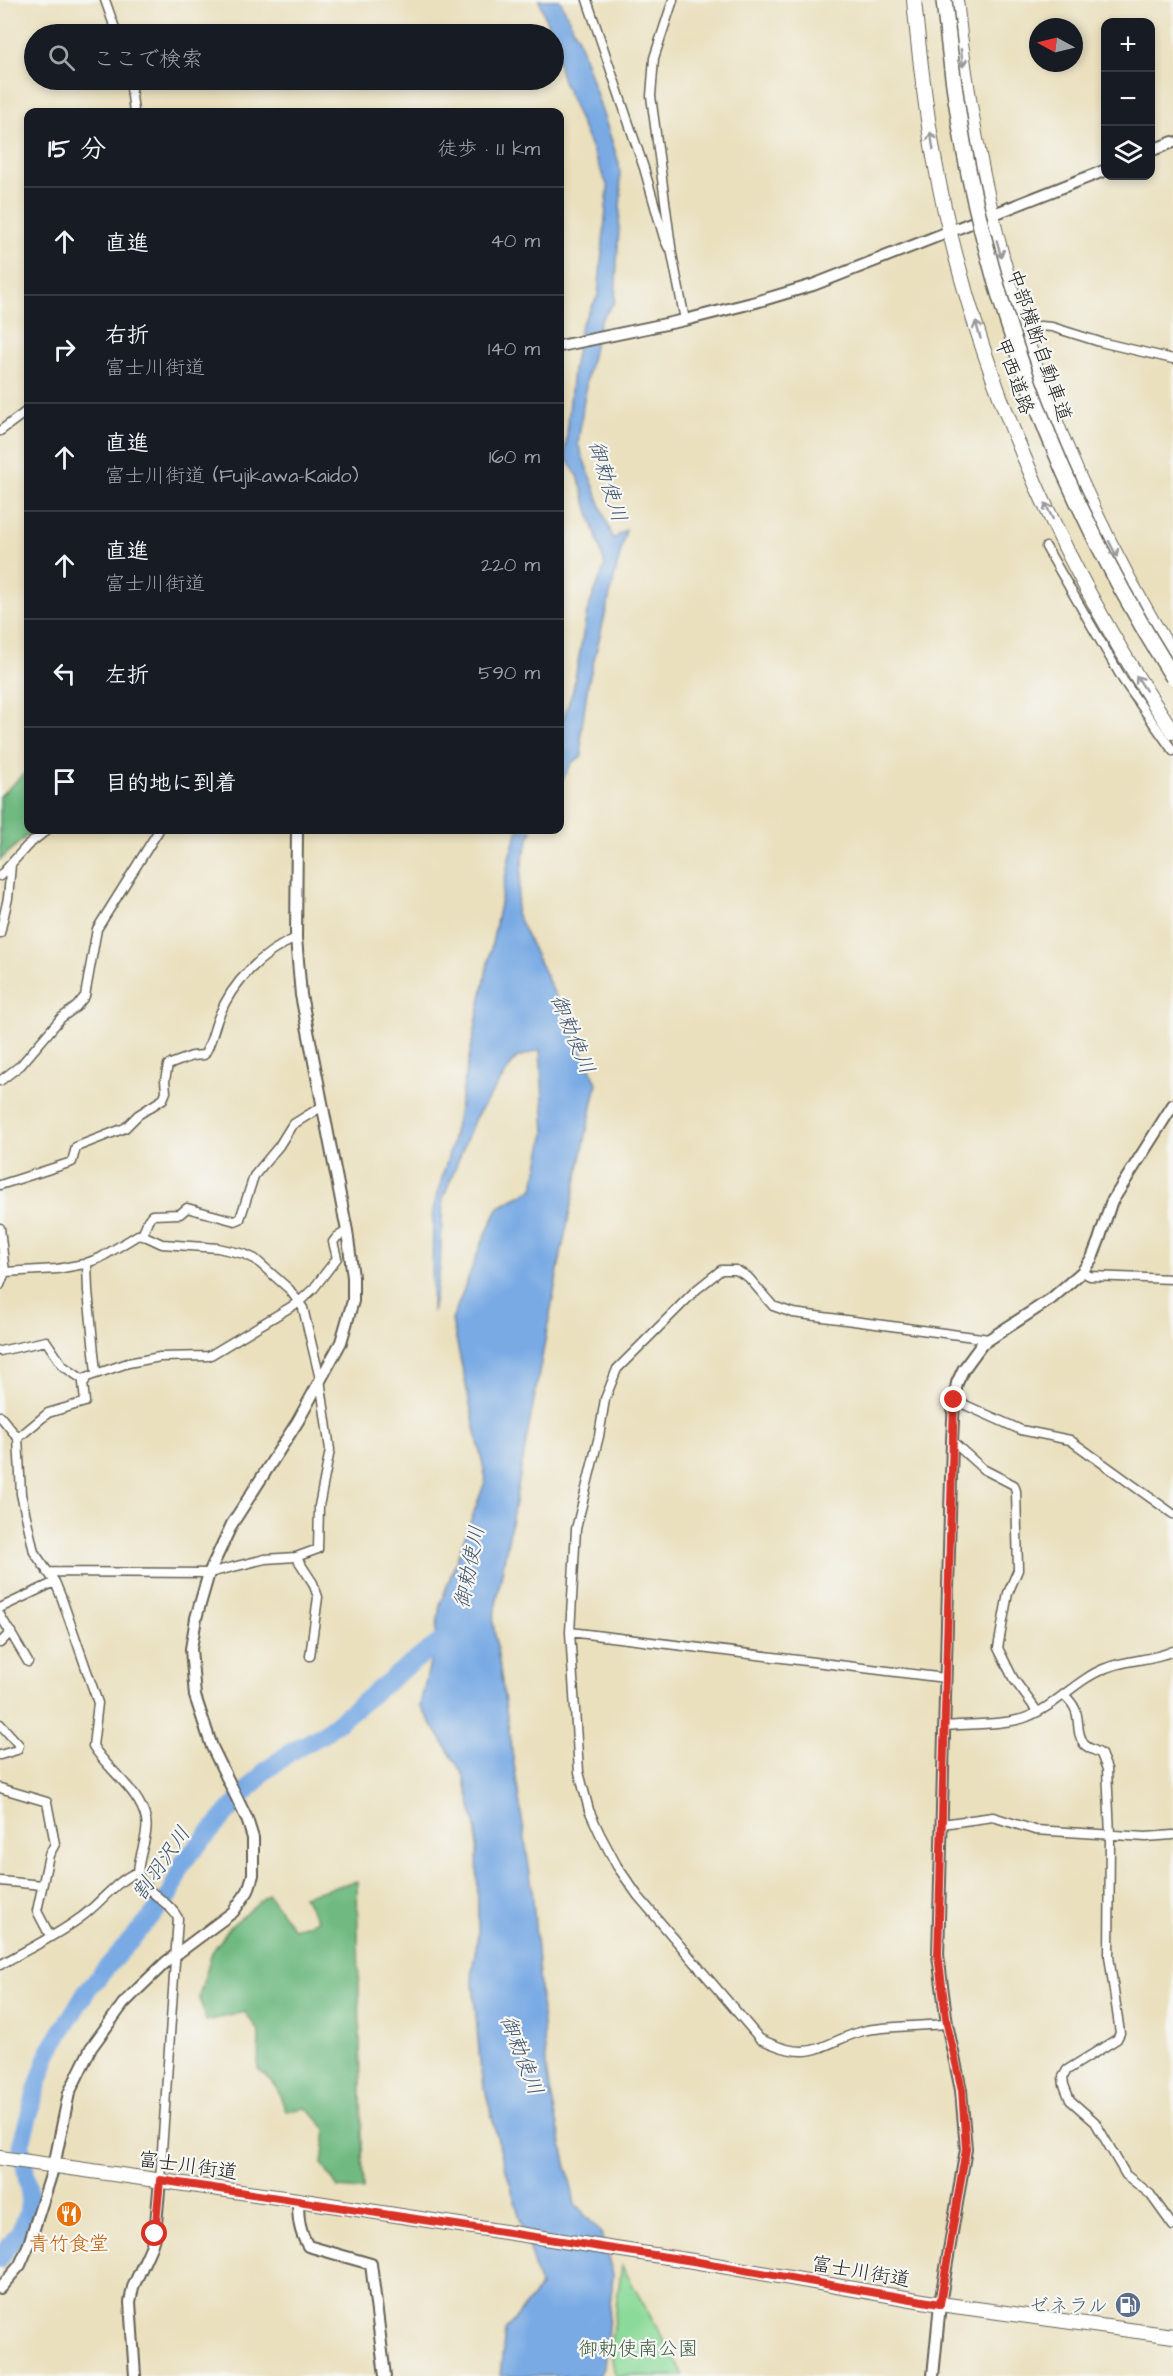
<!DOCTYPE html>
<html lang="ja">
<meta charset="utf-8">
<style>
body{margin:0;font-family:"Architects Daughter","Klee One",sans-serif;background:#20242c;color:#f1f3f6}
.controls{position:absolute;right:18px;top:18px;display:grid;overflow:hidden;border-radius:12px;box-shadow:0 3px 9px #0003}
.controls button{width:54px;height:54px;display:grid;place-items:center;padding:0;border:0;border-bottom:2px solid #363941;background:#171b24;color:#f1f3f6;font:30px sans-serif}
.compass{position:absolute;left:1029px;top:18px;width:54px;height:54px;border-radius:50%;background:#171b24;box-shadow:0 3px 9px #0003;rotate:277deg}
.stop{position:absolute;width:18px;height:18px;margin:-14px;border:4px solid #d93025;border-radius:50%;background:#fff}
.stop.end{background:#d93025;border-color:#fff;box-shadow:0 2px 6px #0008}
.list{margin:0;padding:0;list-style:none}
h2{display:flex;justify-content:space-between;align-items:center;height:78px;margin:0;padding:0 24px;font-size:26px}
h2 small{font-size:20px;font-weight:400;color:#9ea1a6}
.list li{display:grid;grid-template-columns:39px 1fr auto;gap:18px;align-items:center;box-sizing:border-box;height:108px;padding:0 24px;border-top:2px solid #363941}
.list b{display:block;font-size:22px;white-space:nowrap}
.list p{margin:0;font-size:20px;white-space:nowrap;color:#9ea1a6}
.list em{font-size:20px;font-style:normal;color:#9ea1a6}
.icon{flex:none;width:33px;height:33px;fill:none;stroke:currentColor;stroke-width:2;stroke-linecap:round;stroke-linejoin:round}
.map{position:relative;flex:none;width:1173px;height:2376px;overflow:hidden}
.search{position:absolute;background:#171b24;box-shadow:0 3px 9px #0003;left:24px;top:24px;width:540px;height:66px;display:flex;align-items:center;gap:15px;box-sizing:border-box;padding:0 21px;border-radius:33px;color:#9ea1a6;font-size:22px}
.panel{position:absolute;background:#171b24;box-shadow:0 3px 9px #0003;left:24px;top:108px;width:540px;height:726px;border-radius:12px}
.map>svg:first-child{display:block}
.green{fill:#8bda99;stroke:#547b5a;stroke-width:1.5}
.forest{fill:#70ba81;stroke:#466b4e;stroke-width:1.5}
.water{fill:#79aae4;stroke:#4a6380;stroke-width:1.5}
.lines{fill:none;stroke-linecap:round;stroke-linejoin:round}
.river{stroke:#79aae4;stroke-width:18}
.minor-casing{stroke:#646155;stroke-width:11}
.tertiary-casing{stroke:#646155;stroke-width:14}
.primary-casing{stroke:#646155;stroke-width:16}
.trunk-casing{stroke:#646155;stroke-width:16}
.minor{stroke:#fff;stroke-width:8}
.tertiary{stroke:#fff;stroke-width:10}
.primary{stroke:#fff;stroke-width:14}
.trunk{stroke:#fff;stroke-width:14}
.motorway-bridge-casing{stroke:#646155;stroke-width:18;stroke-linecap:butt}
.motorway-bridge{stroke:#fff;stroke-width:15}
.oneway{stroke:#999}
.route{stroke:#d93025;stroke-width:8}
.labels{text-anchor:middle;stroke-width:4.5;stroke-linejoin:round;paint-order:stroke}
.street-label{font-size:20px;fill:#1c1c1c;stroke:#f6f6f2}
.food-label{font-size:20px;fill:#c56008;stroke:#f6f6f2}
.service-label{font-size:20px;fill:#4e5e75;stroke:#f6f6f2;text-anchor:end}
.park-label{font-size:20px;fill:#435e48;stroke:#f6f6f2}
.water-label{font-size:21px;font-style:italic;fill:#41556c;stroke:#f6f6f2}
</style>
<div class="map">
<svg width="1173" height="2376" viewBox="0 0 1173 2376">
<rect width="100%" height="100%" fill="#f6f6f2"/>
<filter id="ink" filterUnits="userSpaceOnUse"><feTurbulence type="fractalNoise" baseFrequency=".0167" numOctaves="2"/><feDisplacementMap in="SourceGraphic" scale="12" xChannelSelector="R" yChannelSelector="G"/><feConvolveMatrix kernelMatrix="1 2 1 2 8 2 1 2 1" color-interpolation-filters="sRGB"/></filter>
<filter id="wash" filterUnits="userSpaceOnUse"><feTurbulence type="fractalNoise" baseFrequency=".008" numOctaves="4" result="noise"/><feDisplacementMap in="SourceGraphic" scale="24" xChannelSelector="R" yChannelSelector="G"/><feGaussianBlur stdDeviation="1.35" result="paint"/><feColorMatrix in="noise" values="0 0 0 0 0 0 0 0 0 0 0 0 0 0 0 0 0 1.4 0 .05"/><feComposite in="paint" operator="in"/></filter>
<g filter="url(#wash)">
<rect width="100%" height="100%" fill="#eae0be"/>
<path class="green" d="M622,2266L684,2376H615L610,2347Z"/>
<path class="forest" d="M28,770V830H33L0,860V796Z
M357,1881L363,2190L338,2188L322,2164L326,2129L307,2108L286,2111L276,2086L258,2069L259,2032L245,2012L206,2021L199,1997L212,1952L231,1926L268,1894L294,1929L318,1920L303,1896Z"/>
<path class="water" d="M539,0H560L578,38L619,163L621,191L615,301L600,321L587,377L578,444L613,539L626,530L588,684L581,733L582,756L572,763L560,784V728L573,690L587,612L605,565L578,476L566,459L565,453L573,370L581,325L598,296L608,187L563,81L555,52L554,34H551Z
M518,830H532L523,857L516,913L597,1083L562,1249L493,1621L532,1887L547,2076L575,2204L601,2233L613,2275L604,2368L599,2376H500L505,2331L540,2287L501,2153L481,2073L472,1971L478,1935L477,1832L464,1776L420,1705L434,1646L440,1605L486,1479L452,1320L482,1242L499,1207L533,1189L545,1133L540,1050L516,1058L475,1118L443,1199L440,1268L432,1313L433,1210L452,1143L510,854Z"/>
<g class="lines">
<path class="river" d="M0,2259L19,2233L27,2215L30,2198L21,2144L39,2081L50,2050L88,1989L170,1895L183,1862L264,1772L289,1753L322,1735L401,1671L452,1633"/>
</g>
</g>
<g filter="url(#ink)">
<g class="lines">
<g class="minor-casing">
<path id="minor" d="M105,0L117,34
M587,0L644,168L664,238L668,247
M673,0L654,58L651,96L672,254L685,320
M130,80L134,112
M1022,331L1040,326L1052,327L1100,342L1173,359
M0,431L28,410
M1046,547L1123,680L1173,751
M0,876L27,846L47,830
M0,933L8,898L11,865
M0,1081L21,1065L61,1018L76,1007L85,996L97,929L159,830
M0,1185L72,1162L76,1147L125,1128L138,1115L163,1099L166,1092L165,1080L168,1065L192,1056L204,1055C212,1043 213,1030 219,1016C232,982 263,952 296,938
M0,1228L5,1272L0,1285
M142,1236L148,1220L152,1215L180,1214L187,1208L235,1221L240,1219L254,1176L279,1146L292,1125L321,1107
M87,1263L88,1291L96,1373
M5,1272L57,1269L84,1264L100,1258L138,1235L147,1237L162,1244L218,1248L244,1254L255,1259L289,1289L303,1308L320,1379L330,1450L319,1506L318,1549L296,1557L265,1559L209,1573L47,1572
M1082,1272L1090,1276L1173,1279
M0,1351L46,1341L63,1366L85,1381
M954,1400L1021,1430L1070,1440L1173,1514
M0,1416L18,1438L21,1494L34,1552L55,1582L62,1599L98,1703L93,1746C108,1771 140,1790 146,1820C150,1837 133,1867 140,1878C149,1895 169,1901 178,1918L160,2180
M18,1438L48,1413L85,1402L83,1383L87,1377L128,1363L160,1357L209,1356L299,1302L314,1288L337,1258L333,1242L337,1237L347,1231
M952,1441L983,1469L1014,1485L1016,1491L1018,1570L1008,1593L998,1648L1013,1678L1037,1711
M296,1557L313,1583L318,1597L310,1656
M0,1608L55,1582
M0,1615L28,1662
M570,1632L945,1678
M0,1643L11,1632
M1064,1695C1086,1714 1072,1727 1084,1744C1088,1749 1096,1750 1101,1754L1107,1769L1110,1835L1109,1956L1120,2033L1117,2039L1067,2070L1063,2077L1064,2085L1070,2100L1095,2122L1126,2175L1150,2194L1173,2226
M0,1724L19,1745L17,1750L0,1755
M944,1726C967,1724 1007,1725 1027,1717C1056,1706 1077,1679 1106,1668C1128,1659 1150,1661 1173,1651
M0,1788L47,1802L55,1844L49,1855L37,1911L50,1936
M942,1824L993,1817L1035,1830L1146,1837L1173,1835
M0,1881L42,1885
M0,1965C26,1950 56,1936 80,1918C99,1905 117,1879 138,1872
M947,2024C920,2026 893,2026 867,2030C849,2034 836,2042 819,2048C799,2056 778,2047 760,2039L638,1896L617,1866L600,1834L589,1810L579,1772L570,1632L576,1529L599,1436L605,1399L617,1369L696,1290L721,1270H736L748,1277L773,1306L793,1313L989,1339"/>
</g>
<g class="tertiary-casing">
<path id="tertiary" d="M1150,151L1173,142
M560,346L685,320L756,302L813,285L1106,170
M298,2200C298,2218 299,2231 308,2246L371,2264L385,2376
M0,2288L20,2265L29,2244L54,2166L69,2093L91,2048L123,2004L139,1988L166,1962L233,1912L248,1891L253,1875V1838L247,1819L212,1747L195,1696L191,1649L196,1618L209,1573L232,1524L298,1421L341,1342L353,1301V1277L347,1231L301,995L296,938L297,830
M135,2376L130,2302L133,2287L151,2247L155,2234L160,2180
M933,2376L940,2304L966,2149L961,2090L947,2024L938,1955L952,1441L954,1400L957,1383L963,1370L982,1344L1051,1299L1082,1272L1092,1258L1099,1240L1111,1203L1173,1105"/>
</g>
<g class="primary-casing">
<path id="primary" d="M0,2158L298,2200L693,2261L940,2304L1173,2336"/>
</g>
<g class="trunk-casing">
<path id="trunk" d="M914,0C919,53 925,105 934,157C971,362 1057,560 1173,732
M956,0C981,238 1047,451 1173,656"/>
</g>
<use href="#minor" class="minor"/>
<use href="#tertiary" class="tertiary"/>
<use href="#primary" class="primary"/>
<use href="#trunk" class="trunk"/>
<g class="motorway-bridge-casing">
<path id="motorway-bridge" d="M944,0C951,66 959,132 974,197C1012,367 1080,529 1173,677"/>
</g>
<use href="#motorway-bridge" class="motorway-bridge"/>
</g>
<defs><path id="oneway-shaft" d="M-6 0H5M1.5-3L5.5 0L1.5 3" fill="none" stroke-width="1.6" stroke-linecap="round" stroke-linejoin="round" transform="scale(1.5)"/></defs>
<g class="oneway">
<use href="#oneway-shaft" transform="translate(962 58) rotate(83)"/>
<use href="#oneway-shaft" transform="translate(932 141) rotate(-99)"/>
<use href="#oneway-shaft" transform="translate(999 249) rotate(75)"/>
<use href="#oneway-shaft" transform="translate(978 330) rotate(-107)"/>
<use href="#oneway-shaft" transform="translate(1049 511) rotate(-115)"/>
<use href="#oneway-shaft" transform="translate(1113 549) rotate(63)"/>
<use href="#oneway-shaft" transform="translate(1141 683) rotate(-123)"/>
</g>
</g>
<g class="lines" filter="url(#ink)">
<path class="route" d="M155,2234L160,2180L693,2261L940,2304L966,2149L962,2090L947,2024L938,1955L954,1400"/>
</g>
<defs>
<g id="restaurant-disc" transform="scale(1.35)"><circle r="9.5" fill="#e8710a" stroke="#f6f6f2"/><path d="M-5-6h1v4h1v-4h1v4h1v-4h1v5L-1.5 .5V6h-2V.5L-5-1ZM5-6V6H3V1.5H1.5Q1.5-4 5-6Z" fill="#fff"/></g>
<g id="fuel-disc" transform="scale(1.35)"><circle r="9.5" fill="#5c6f8a" stroke="#f6f6f2"/><path d="M-5.5-6h7V0h2V4h1.3V-2.5L3-4.5l.8-.8L6-3V5H2.5V1h-1V6h-7ZM-4.2-4.7v3.2H.2V-4.7Z" fill="#fff"/></g>
</defs>
<g fill-rule="evenodd">
<use href="#restaurant-disc" x="69" y="2214"/>
<use href="#fuel-disc" x="1128" y="2305"/>
</g>
<g class="labels">
<g class="street-label">
<text transform="translate(1040 345) rotate(71)" y="7">中部横断自動車道</text>
<text transform="translate(1015 376) rotate(70)" y="7">甲西道路</text>
<text transform="translate(188 2165) rotate(8)" y="7">富士川街道</text>
<text transform="translate(861 2271) rotate(10)" y="7">富士川街道</text>
</g>
<g class="food-label">
<text x="69" y="2250">青竹食堂</text>
</g>
<g class="service-label">
<text x="1108" y="2312">ゼネラル</text>
</g>
<g class="park-label">
<text x="638" y="2355">御勅使南公園</text>
</g>
<g class="water-label">
<text transform="translate(608 481) rotate(73)" y="7">御勅使川</text>
<text transform="translate(573 1034) rotate(68)" y="7">御勅使川</text>
<text transform="translate(469 1567) rotate(-79)" y="7">御勅使川</text>
<text transform="translate(161 1863) rotate(-55)" y="7">割羽沢川</text>
<text transform="translate(522 2055) rotate(69)" y="7">御勅使川</text>
</g>
</g>
</svg>
<div class="controls">
<button>+</button>
<button>−</button>
<button><svg class="icon" aria-label="layers" viewBox="0 0 24 24"><path d="M12 4l9 5-9 5-9-5zM3 14l9 5 9-5"/></svg></button>
</div>
<svg class="compass" viewBox="-18 -18 36 36"><path d="M0-13l5 13h-10z" fill="#e53935"/><path d="M0 13l5-13h-10z" fill="#9ea1a6"/></svg>
<div class="stop" style="left:155px;top:2234px"></div>
<div class="stop end" style="left:954px;top:1400px"></div>
<div class="search"><svg class="icon" aria-label="search" viewBox="0 0 24 24"><circle cx="10" cy="10" r="6"/><path d="M15 15l6 6"/></svg>ここで検索</div>
<section class="panel">
<h2>15 分<small>徒歩 · 1.1 km</small></h2>
<ul class="list">
<li><svg class="icon" aria-label="ahead" viewBox="0 0 24 24"><path d="M12 20V5M6 11l6-6 6 6"/></svg><div><b>直進</b></div><em>40 m</em></li>
<li><svg class="icon" aria-label="right" viewBox="0 0 24 24"><path d="M7 20v-9h11M14 6l5 5-5 5"/></svg><div><b>右折</b><p>富士川街道</p></div><em>140 m</em></li>
<li><svg class="icon" aria-label="ahead" viewBox="0 0 24 24"><path d="M12 20V5M6 11l6-6 6 6"/></svg><div><b>直進</b><p>富士川街道 (Fujikawa-Kaido)</p></div><em>160 m</em></li>
<li><svg class="icon" aria-label="ahead" viewBox="0 0 24 24"><path d="M12 20V5M6 11l6-6 6 6"/></svg><div><b>直進</b><p>富士川街道</p></div><em>220 m</em></li>
<li><svg class="icon" aria-label="left" viewBox="0 0 24 24"><path d="M17 20v-9H6M10 6l-5 5 5 5"/></svg><div><b>左折</b></div><em>590 m</em></li>
<li><svg class="icon" aria-label="arrive" viewBox="0 0 24 24"><path d="M6 21V4h12l-3 4 3 4H6"/></svg><div><b>目的地に到着</b></div></li>
</ul>
</section>
</div>
